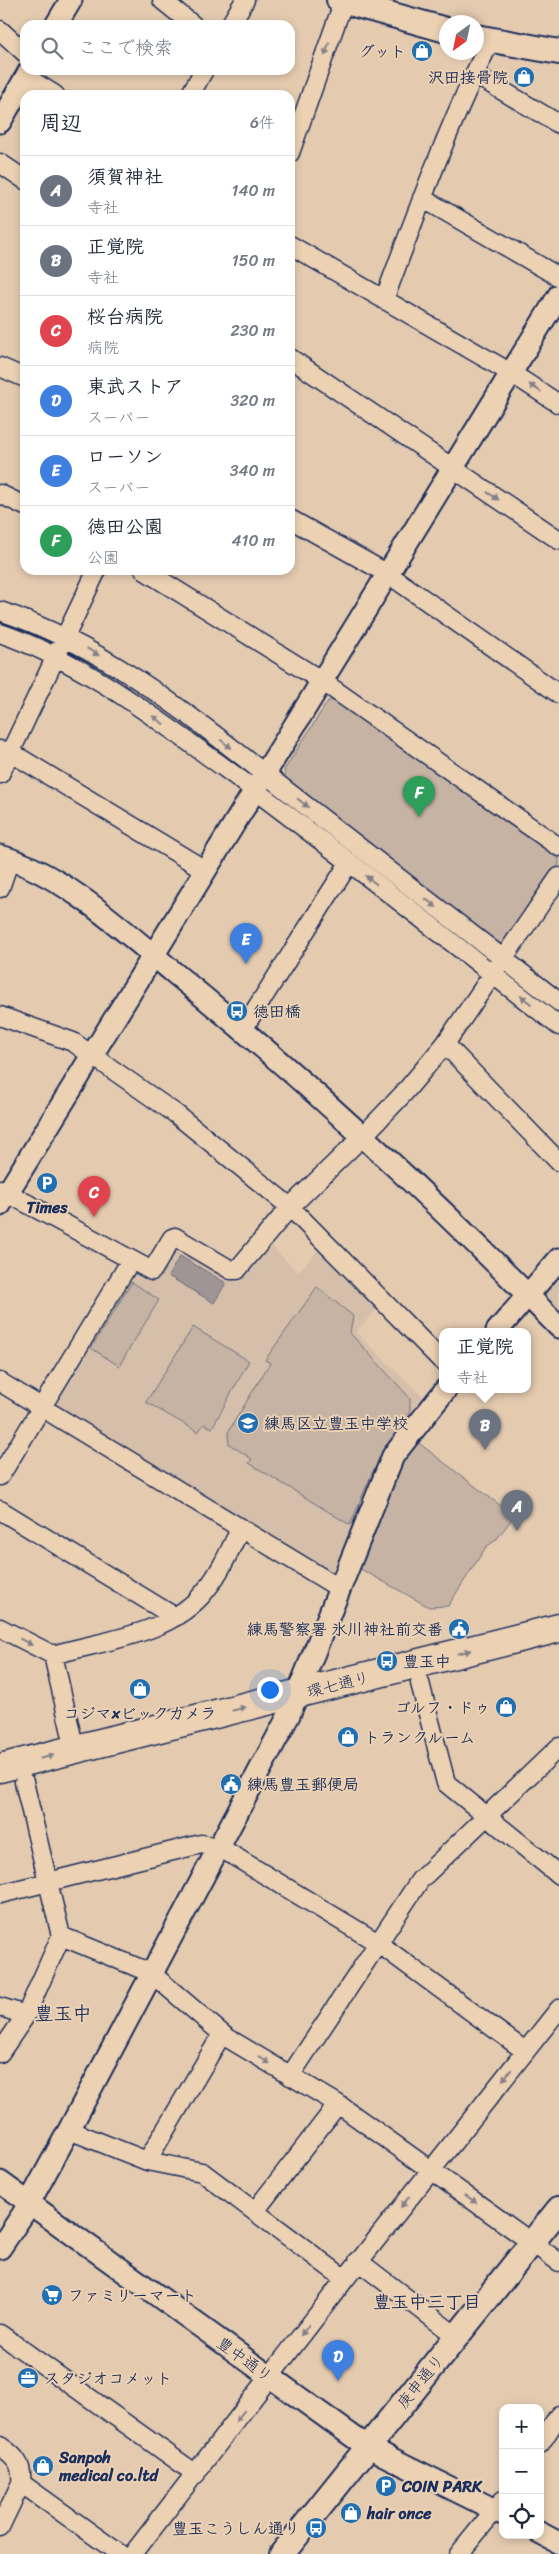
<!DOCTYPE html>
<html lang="ja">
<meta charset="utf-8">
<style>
body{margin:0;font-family:Sriracha,"Klee One",sans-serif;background:#f6f6f7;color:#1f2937}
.controls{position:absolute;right:15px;bottom:15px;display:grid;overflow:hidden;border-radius:10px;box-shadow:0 2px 8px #0003}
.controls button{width:45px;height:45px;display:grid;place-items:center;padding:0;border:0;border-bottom:1px solid #e0e1e3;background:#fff;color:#1f2937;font:25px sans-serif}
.compass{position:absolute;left:439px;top:15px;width:45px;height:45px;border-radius:50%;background:#fff;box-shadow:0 2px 8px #0003;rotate:213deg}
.you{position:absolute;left:269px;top:1689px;width:18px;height:18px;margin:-12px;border:4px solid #fff;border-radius:50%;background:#1a73e8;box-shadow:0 0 0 8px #1a73e833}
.badge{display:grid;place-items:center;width:32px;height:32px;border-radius:50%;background:#1a73e8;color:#fff;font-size:16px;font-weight:700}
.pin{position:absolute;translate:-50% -41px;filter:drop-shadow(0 1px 2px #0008)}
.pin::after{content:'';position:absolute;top:26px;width:18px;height:15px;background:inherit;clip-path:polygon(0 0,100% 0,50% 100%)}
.popup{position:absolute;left:439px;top:1328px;width:92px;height:65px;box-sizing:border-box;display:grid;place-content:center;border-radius:10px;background:#fff;filter:drop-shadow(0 1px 4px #0005);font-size:16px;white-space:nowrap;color:#747a83}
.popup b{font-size:19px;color:#1f2937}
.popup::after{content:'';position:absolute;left:50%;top:100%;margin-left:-10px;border:10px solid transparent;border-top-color:#fff}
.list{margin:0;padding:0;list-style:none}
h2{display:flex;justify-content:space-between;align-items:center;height:65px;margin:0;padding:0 20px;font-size:21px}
h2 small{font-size:16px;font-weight:400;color:#747a83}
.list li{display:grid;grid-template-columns:32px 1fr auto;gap:15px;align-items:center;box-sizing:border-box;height:70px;padding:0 20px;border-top:1px solid #e0e1e3}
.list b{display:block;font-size:19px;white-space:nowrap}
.list p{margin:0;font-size:16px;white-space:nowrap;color:#747a83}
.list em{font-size:16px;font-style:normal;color:#747a83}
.icon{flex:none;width:28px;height:28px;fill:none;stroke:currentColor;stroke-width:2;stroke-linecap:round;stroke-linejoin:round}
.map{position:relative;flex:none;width:559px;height:2554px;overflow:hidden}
.search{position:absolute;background:#fff;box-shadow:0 2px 8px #0003;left:20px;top:20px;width:275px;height:55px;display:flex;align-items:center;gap:12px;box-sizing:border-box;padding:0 18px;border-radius:15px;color:#747a83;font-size:19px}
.panel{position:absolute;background:#fff;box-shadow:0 2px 8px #0003;left:20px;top:90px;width:275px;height:485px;border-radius:15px}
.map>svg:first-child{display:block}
.built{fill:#d5bfaa}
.green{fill:#c6b3a4;stroke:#707181}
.water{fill:#9f9595;stroke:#6a6c7f}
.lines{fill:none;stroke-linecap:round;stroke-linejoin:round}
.minor-casing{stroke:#1b2f5e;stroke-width:21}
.tertiary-casing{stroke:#1b2f5e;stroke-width:25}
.secondary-casing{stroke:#1b2f5e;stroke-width:28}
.primary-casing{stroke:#1b2f5e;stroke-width:31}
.minor{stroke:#ecd1b3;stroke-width:18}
.tertiary{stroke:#ecd1b3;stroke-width:21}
.secondary{stroke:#ecd1b3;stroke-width:24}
.primary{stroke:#ecd1b3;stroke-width:28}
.oneway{fill:#848088}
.labels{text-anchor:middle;stroke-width:4;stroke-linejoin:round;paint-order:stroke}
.poi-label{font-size:16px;font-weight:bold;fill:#1b2f5e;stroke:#ecd1b3;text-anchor:start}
.street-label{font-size:16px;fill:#1b2f5e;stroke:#ecd1b3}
.neighbourhood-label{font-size:18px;font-weight:bold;fill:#1b2f5e;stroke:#ecd1b3}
.quarter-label{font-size:19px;font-weight:bold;fill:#1b2f5e;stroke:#ecd1b3}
</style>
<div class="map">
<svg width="559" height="2554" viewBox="0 0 559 2554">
<rect width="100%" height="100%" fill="#e4cbb0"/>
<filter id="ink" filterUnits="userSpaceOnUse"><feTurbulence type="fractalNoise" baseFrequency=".02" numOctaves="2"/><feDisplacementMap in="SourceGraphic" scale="10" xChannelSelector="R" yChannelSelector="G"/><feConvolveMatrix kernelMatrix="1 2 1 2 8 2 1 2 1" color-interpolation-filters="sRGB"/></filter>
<g filter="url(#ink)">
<path class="built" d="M271,1246L298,1272L321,1247L379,1307L356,1332L428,1402L339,1570L329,1574L58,1405V1394L132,1274L138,1272L156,1282L174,1251L180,1250L238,1283Z
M559,1276V1316L541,1297Z"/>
<path class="green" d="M337,700L559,856V864L503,945L497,946L286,779L284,770L328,701Z
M132,1282L159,1300L119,1366L91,1348Z
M317,1287L353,1316L350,1333L410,1398V1411L401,1422L372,1473L350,1525L249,1463L252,1459L229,1444L228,1432L270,1363L265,1360Z
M193,1327L249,1361L212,1428L204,1424L198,1432L146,1402Z
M416,1441L514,1516L496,1540L486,1547L448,1606L429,1607L359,1568L398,1467Z"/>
<path class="water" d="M180,1256L226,1283L214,1303L168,1276Z"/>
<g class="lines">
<g class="minor-casing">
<path id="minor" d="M162,0L193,25
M230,25L245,0
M0,30L25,53
M474,74L559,124
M26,77L55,95
M190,95L204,70
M290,153L343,3
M0,163L25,180
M422,198L559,277
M290,245L511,373L559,404
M384,300C417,212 449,123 491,40
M290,358L559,540
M0,367L25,378
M0,494L25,506
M290,519L388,574L559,694
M144,570L322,681L559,847
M0,611C112,648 204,727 296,798C384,866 471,934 559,1002
M0,633C84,662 155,718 226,769C339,852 448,940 559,1026
M0,750L10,752L205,870
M0,774L97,570
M0,888L10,859
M0,1016L73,1042L176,1114L290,1207L442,1361
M243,1029L349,863
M445,1044L559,1162
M0,1189L152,1271L172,1238L175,1237L231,1270H237L290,1207L364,1135L404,1093L445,1044L559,877
M0,1382L339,1588
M0,1476L131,1260
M0,1510L175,1617
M0,1628L53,1655C105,1640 171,1635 206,1590C221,1571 230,1550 240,1529
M53,1655L75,1750
M420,1683L446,1783L559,1875
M0,1894L201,1844L219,1847L378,1943L525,2051
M61,1936L151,1973L226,2037L338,2104L559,2262
M0,2007L26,2015
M0,2053L26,2015L61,1936L24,1782
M290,2076L420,1880L559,1747
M69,2130L147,2161L202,2172L345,2279
M147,2161L222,2034
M255,2211L338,2104
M358,2261L456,2336
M0,2334L196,2474
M540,2444L559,2415
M0,2446C15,2456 23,2464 21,2483L0,2527
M21,2483L120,2554
M133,2554L345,2279L559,2009
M459,2554L503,2500"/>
</g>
<g class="tertiary-casing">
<path id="tertiary" d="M56,25L71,0
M0,122L30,70
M0,856C62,873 123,930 172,971C308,1082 436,1201 559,1327
M0,1205L559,295
M497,1331L559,1259
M0,2182L355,2438L382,2454L503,2514
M0,2248L23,2214L69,2130L289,1715L393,1456L446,1389
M540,2533L559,2543"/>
</g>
<g class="secondary-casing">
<path id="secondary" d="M339,0L446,30
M476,37L559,52
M282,2554L559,2209"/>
</g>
<g class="primary-casing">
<path id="primary" d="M0,1768L559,1628"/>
</g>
<use href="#minor" class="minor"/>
<use href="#tertiary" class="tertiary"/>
<use href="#secondary" class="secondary"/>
<use href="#primary" class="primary"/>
</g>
<defs><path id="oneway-solid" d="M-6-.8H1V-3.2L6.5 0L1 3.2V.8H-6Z" transform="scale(1.25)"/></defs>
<g class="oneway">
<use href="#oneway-solid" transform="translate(327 49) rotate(110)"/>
<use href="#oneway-solid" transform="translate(535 388) rotate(-147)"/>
<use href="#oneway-solid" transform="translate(493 496) rotate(33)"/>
<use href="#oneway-solid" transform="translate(93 652) rotate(31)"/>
<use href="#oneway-solid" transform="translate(158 720) rotate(-144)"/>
<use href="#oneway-solid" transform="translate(226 744) rotate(37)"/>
<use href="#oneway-solid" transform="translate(303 803) rotate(38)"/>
<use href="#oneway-solid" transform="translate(371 880) rotate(-142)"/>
<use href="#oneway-solid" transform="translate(431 903) rotate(38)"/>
<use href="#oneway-solid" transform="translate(526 1000) rotate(-142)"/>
<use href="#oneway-solid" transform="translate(26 1642) rotate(28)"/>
<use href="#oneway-solid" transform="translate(464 1652) rotate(-14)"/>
<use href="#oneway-solid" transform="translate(239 1709) rotate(-14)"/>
<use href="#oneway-solid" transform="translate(47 1757) rotate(-14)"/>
<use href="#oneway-solid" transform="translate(264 2060) rotate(32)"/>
<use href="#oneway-solid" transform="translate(507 2075) rotate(129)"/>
<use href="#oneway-solid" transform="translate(471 2199) rotate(35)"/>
<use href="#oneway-solid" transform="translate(405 2202) rotate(129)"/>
<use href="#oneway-solid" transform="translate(305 2330) rotate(128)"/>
<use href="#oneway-solid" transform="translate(240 2416) rotate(128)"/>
</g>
</g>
<defs>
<g id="shop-disc" transform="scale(1.125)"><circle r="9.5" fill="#1f6fb2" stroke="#ecd1b3"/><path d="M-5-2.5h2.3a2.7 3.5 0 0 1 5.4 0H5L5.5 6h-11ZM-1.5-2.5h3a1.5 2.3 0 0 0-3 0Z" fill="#fff"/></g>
<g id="bus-disc" transform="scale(1.125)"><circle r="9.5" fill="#1f6fb2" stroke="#ecd1b3"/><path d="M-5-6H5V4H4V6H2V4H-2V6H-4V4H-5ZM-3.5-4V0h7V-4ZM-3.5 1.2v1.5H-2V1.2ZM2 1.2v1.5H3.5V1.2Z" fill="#fff"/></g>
<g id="parking-disc" transform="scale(1.125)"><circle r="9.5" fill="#1f6fb2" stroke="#ecd1b3"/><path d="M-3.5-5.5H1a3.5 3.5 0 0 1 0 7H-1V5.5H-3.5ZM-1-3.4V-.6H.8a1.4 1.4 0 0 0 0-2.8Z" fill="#fff"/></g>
<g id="school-disc" transform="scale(1.125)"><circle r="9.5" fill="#1f6fb2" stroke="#ecd1b3"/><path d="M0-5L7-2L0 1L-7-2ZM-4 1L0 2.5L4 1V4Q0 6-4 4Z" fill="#fff"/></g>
<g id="civic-disc" transform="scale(1.125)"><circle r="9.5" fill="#1f6fb2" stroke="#ecd1b3"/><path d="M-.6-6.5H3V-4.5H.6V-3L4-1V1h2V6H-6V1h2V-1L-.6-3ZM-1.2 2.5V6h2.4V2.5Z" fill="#fff"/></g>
<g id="supermarket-disc" transform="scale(1.125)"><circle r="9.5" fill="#1f6fb2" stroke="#ecd1b3"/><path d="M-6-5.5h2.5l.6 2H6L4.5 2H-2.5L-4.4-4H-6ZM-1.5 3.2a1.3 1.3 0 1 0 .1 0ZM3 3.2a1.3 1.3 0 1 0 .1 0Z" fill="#fff"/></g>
<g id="office-disc" transform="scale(1.125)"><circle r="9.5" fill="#1f6fb2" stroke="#ecd1b3"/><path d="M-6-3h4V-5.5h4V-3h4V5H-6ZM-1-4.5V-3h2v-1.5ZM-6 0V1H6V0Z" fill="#fff"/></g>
</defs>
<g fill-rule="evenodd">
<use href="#shop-disc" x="422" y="51"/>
<use href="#shop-disc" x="524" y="77"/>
<use href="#bus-disc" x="237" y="1011"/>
<use href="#parking-disc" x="47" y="1183"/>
<use href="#school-disc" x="248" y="1423"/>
<use href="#civic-disc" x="459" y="1629"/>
<use href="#bus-disc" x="387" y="1661"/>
<use href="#shop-disc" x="140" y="1689"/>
<use href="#shop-disc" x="506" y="1707"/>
<use href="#shop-disc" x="348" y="1737"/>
<use href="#civic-disc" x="231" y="1784"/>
<use href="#supermarket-disc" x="52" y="2295"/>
<use href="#office-disc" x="28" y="2378"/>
<use href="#shop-disc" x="43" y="2466"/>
<use href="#parking-disc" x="386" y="2486"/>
<use href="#shop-disc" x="351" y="2513"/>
<use href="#bus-disc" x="316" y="2528"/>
</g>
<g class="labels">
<g class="poi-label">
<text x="406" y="57" text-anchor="end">グット</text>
<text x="508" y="83" text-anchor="end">沢田接骨院</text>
<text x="253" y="1017">徳田橋</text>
<text x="47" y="1213" text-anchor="middle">Times</text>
<text x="264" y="1429">練馬区立豊玉中学校</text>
<text x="443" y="1635" text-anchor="end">練馬警察署 氷川神社前交番</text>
<text x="403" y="1667">豊玉中</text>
<text x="490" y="1713" text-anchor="end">ゴルフ・ドゥ</text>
<text x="140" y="1719" text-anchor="middle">コジマ×ビックカメラ</text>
<text x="364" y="1743">トランクルーム</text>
<text x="247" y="1790">練馬豊玉郵便局</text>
<text x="68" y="2301">ファミリーマート</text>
<text x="44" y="2384">スタジオコメット</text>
<text x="59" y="2463">Sanpoh<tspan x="59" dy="18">medical co.ltd</tspan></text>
<text x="402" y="2492">COIN PARK</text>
<text x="367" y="2519">hair once</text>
<text x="300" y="2534" text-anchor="end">豊玉こうしん通り</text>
</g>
<g class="street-label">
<text transform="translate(338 1684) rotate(-14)" y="6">環七通り</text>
<text transform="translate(245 2359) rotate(36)" y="6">豊中通り</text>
<text transform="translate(420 2381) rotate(-51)" y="6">庚申通り</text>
</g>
<g class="neighbourhood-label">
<text x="427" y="2308">豊玉中三丁目</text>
</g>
<g class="quarter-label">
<text x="63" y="2020">豊玉中</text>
</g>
</g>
</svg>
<div class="controls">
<button>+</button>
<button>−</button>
<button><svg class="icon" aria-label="locate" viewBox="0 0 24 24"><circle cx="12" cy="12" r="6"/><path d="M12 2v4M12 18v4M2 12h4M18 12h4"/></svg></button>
</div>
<svg class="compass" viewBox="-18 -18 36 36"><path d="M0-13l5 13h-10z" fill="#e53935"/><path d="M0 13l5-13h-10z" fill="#747a83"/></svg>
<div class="you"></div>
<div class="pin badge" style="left:517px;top:1531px;background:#6b7280">A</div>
<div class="pin badge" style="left:485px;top:1450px;background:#6b7280">B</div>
<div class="popup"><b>正覚院</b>寺社</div>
<div class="pin badge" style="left:94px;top:1217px;background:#e0444e">C</div>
<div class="pin badge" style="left:338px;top:2381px;background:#3f7fe0">D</div>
<div class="pin badge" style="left:246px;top:964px;background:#3f7fe0">E</div>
<div class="pin badge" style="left:419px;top:817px;background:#2e9e5b">F</div>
<div class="search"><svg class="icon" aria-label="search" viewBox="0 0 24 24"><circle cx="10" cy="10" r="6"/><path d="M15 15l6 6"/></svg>ここで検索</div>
<section class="panel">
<h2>周辺<small>6件</small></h2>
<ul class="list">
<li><span class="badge" style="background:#6b7280">A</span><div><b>須賀神社</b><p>寺社</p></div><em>140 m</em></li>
<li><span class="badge" style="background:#6b7280">B</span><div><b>正覚院</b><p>寺社</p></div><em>150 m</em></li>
<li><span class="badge" style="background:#e0444e">C</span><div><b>桜台病院</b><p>病院</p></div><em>230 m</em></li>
<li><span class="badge" style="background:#3f7fe0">D</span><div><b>東武ストア</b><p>スーパー</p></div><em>320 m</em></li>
<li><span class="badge" style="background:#3f7fe0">E</span><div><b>ローソン</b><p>スーパー</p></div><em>340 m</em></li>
<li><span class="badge" style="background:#2e9e5b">F</span><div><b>徳田公園</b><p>公園</p></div><em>410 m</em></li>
</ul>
</section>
</div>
